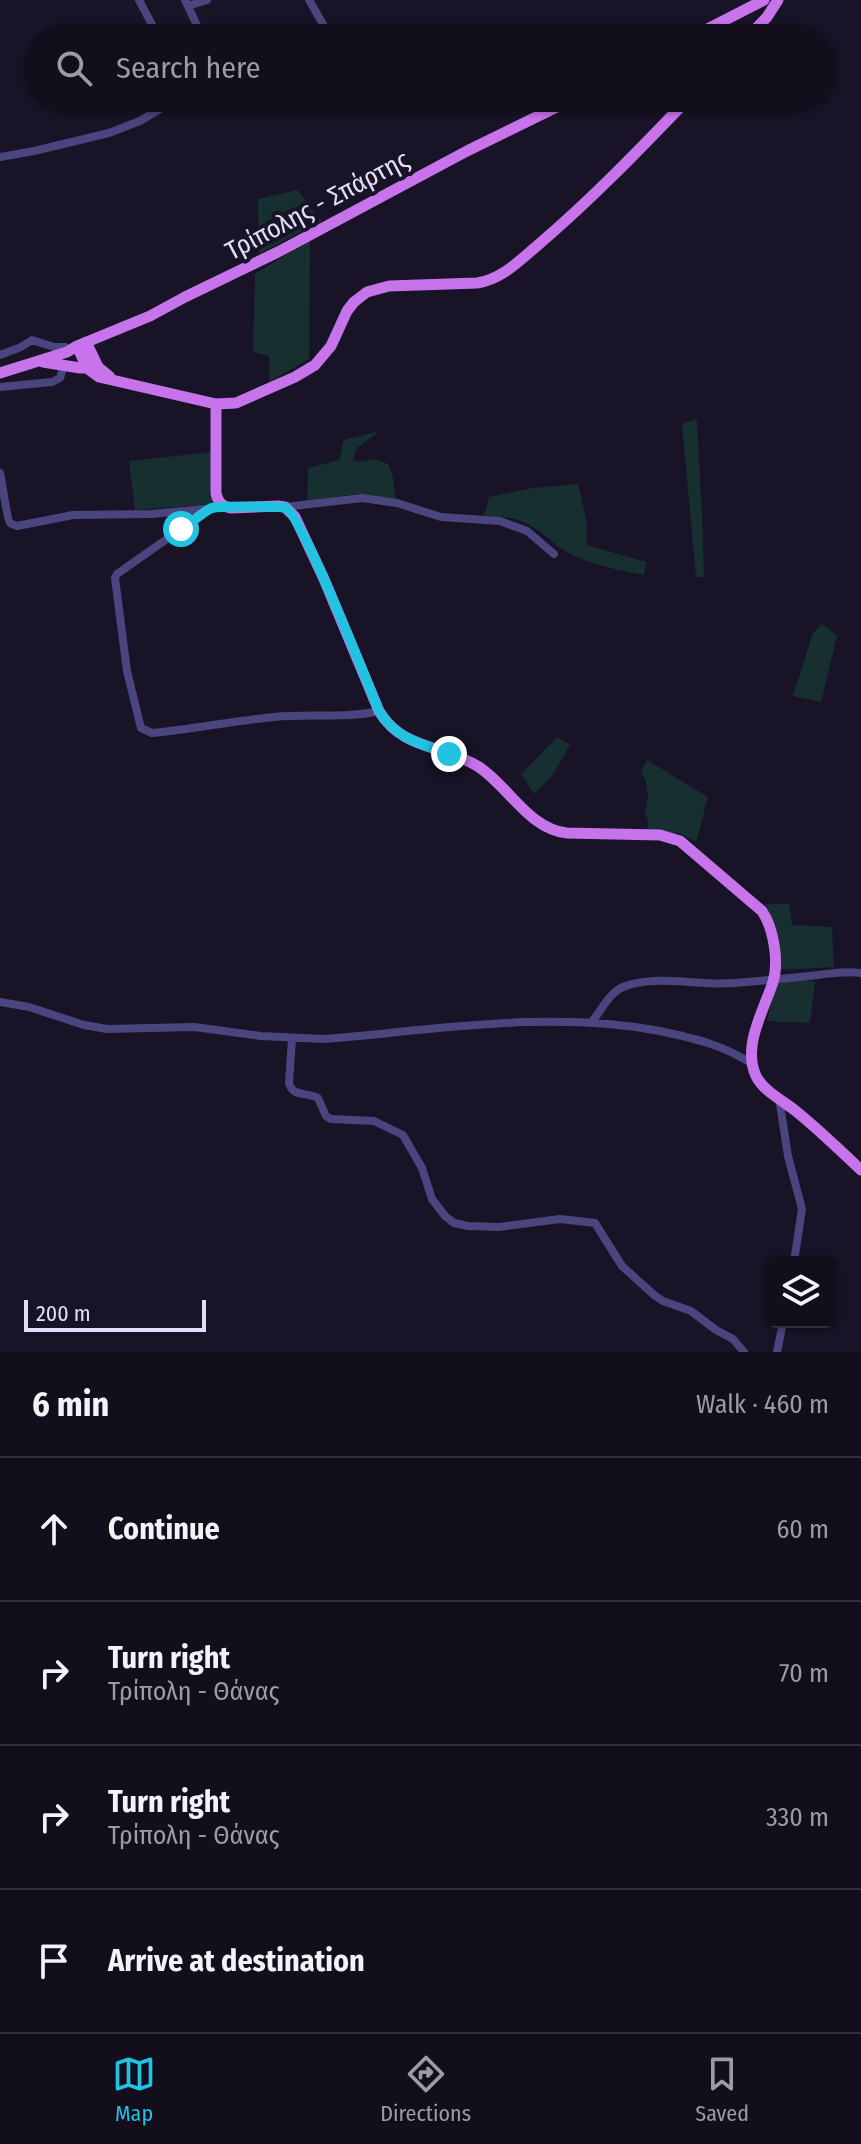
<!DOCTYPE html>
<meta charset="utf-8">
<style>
body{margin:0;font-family:"Fira Sans Condensed",sans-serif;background:#1b1725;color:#f1f3f6}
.controls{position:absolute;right:24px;bottom:24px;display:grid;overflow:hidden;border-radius:12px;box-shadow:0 2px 6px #0004}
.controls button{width:72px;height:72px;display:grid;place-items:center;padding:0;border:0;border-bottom:2px solid #312e3b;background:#120e1c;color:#f1f3f6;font:40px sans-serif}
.scale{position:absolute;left:24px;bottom:20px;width:182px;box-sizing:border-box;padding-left:8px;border:4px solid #e2ddfa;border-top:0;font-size:22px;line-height:28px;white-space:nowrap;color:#e2ddfa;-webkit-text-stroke:6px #181326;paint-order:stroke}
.stop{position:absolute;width:24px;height:24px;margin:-18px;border:6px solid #22c2e1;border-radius:50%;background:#fff}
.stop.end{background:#22c2e1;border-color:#fff;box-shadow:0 2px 8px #0008}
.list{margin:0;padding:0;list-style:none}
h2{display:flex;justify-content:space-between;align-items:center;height:104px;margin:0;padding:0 32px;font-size:34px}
h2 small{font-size:26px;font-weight:400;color:#9c9ca3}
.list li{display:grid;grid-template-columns:52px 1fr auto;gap:24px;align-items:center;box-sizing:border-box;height:144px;padding:0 32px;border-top:2px solid #312e3b}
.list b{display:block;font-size:30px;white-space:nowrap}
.list p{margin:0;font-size:26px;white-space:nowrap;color:#9c9ca3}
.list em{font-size:26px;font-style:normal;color:#9c9ca3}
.icon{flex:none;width:44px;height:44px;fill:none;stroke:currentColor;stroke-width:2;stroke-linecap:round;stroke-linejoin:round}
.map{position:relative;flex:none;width:861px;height:1352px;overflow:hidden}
.search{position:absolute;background:#120e1c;box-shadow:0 2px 6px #0004;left:24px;right:24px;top:24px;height:88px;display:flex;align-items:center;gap:20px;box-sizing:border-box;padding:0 28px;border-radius:44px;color:#9c9ca3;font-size:30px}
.sheet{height:680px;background:#120e1c}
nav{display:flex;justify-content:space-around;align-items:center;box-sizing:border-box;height:112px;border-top:2px solid #312e3b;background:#120e1c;font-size:22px;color:#9c9ca3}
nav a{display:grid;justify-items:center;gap:4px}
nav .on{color:#22c2e1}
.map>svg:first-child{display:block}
.green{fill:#172f30}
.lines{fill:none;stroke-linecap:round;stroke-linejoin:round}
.minor{stroke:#4b457f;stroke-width:8}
.major{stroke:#c773ec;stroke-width:11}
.route{stroke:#22c2e1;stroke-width:10}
.labels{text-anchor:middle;stroke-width:8;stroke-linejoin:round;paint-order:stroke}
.street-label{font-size:26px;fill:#e2ddfa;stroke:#181326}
</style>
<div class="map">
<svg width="861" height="1352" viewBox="0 0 861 1352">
<rect width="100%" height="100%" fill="#181326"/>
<path class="green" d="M297,190L322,221L259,254L258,199Z
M310,240L309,359L269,382V356L253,352L255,274Z
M697,419L703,537L704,577H696L682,424Z
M380,431L357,448L353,460L359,462L375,459L388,464L393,477L396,500L356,494L307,501L308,468L339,460L344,440Z
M212,452L213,504L135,510L129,461Z
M578,484L587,524V545L646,562L644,575C619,570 595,566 572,555C554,546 540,528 521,521C508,516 497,517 484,516L489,497L532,488Z
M822,624L837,636L821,702L793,696L813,633Z
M557,737L570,745L552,776L534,794L521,774Z
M647,760L708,797L696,842L679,833L648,831V821L645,812L648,796L646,782L641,771Z
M766,904H789L792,925L832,927L834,967L777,970L778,935Z
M776,980L815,981L810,1023L767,1021Z"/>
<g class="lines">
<path class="minor" d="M139,0L159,38
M185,0L203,38
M309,0L331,38
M188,6L207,0
M0,157L34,151L109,133L140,121L178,98
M0,355L21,347L32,340L54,347H65
M0,387L52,382L60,378L64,365
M0,473C2,481 7,520 10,523C12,524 15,525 17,526L73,515L152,514L225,507
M285,507L362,498L397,503L441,517L500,521L527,531L554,554
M211,508L117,574L115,578L127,671L141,728L152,733C193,729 233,721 274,717C309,713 345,719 379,711
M0,1002L29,1007L84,1025L107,1029L194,1027L261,1036L324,1039C435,1030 549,1010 660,1031C693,1038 724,1045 752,1064
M591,1023C601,1011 609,993 623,987C654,974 699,986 733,983C761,981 790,978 818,975C833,973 846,971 861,973
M292,1039L289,1083C292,1097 307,1092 318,1098L326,1116L331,1119L374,1121L403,1135L422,1168L432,1199L445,1216L454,1223L468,1226L499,1227L560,1219L595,1223L622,1266L654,1295L663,1301L691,1311L716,1330L733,1339L744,1352
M779,1098L788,1156L802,1209L794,1262
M777,1352L783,1322"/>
<path class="major" d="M690,38L764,0
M747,38L767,17L778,0
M86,342L98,367L110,377
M77,346L87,368L99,377L216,404L236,403L295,377L315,365L331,346L347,311L354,302L367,292L389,286L477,283C502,279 519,261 538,245C592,199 640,149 689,98
M43,362L80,368H87
M0,373L67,352L77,346L150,316L185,297L278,252L467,151L575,98
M216,404V493C218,502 221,506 231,508L278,506L285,507L295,517L324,579L379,711C403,751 443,744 479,767C509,787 529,829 567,833L660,835L680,841L762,911C774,929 779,962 773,982C764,1010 742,1046 756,1076C764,1092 784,1101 797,1112C819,1130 840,1150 861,1170"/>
</g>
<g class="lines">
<path class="route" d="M181,529C188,525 207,509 212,508C217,506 281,506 286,508C302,517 367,682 379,711C396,739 419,743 449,754"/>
</g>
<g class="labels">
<g class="street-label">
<text transform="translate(317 205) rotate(-28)" y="9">Τρίπολης - Σπάρτης</text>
</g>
</g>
</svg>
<div class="controls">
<button><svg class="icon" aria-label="layers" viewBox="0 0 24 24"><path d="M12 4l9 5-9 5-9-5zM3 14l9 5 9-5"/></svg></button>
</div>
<div class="scale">200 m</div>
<div class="stop" style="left:181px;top:529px"></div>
<div class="stop end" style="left:449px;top:754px"></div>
<div class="search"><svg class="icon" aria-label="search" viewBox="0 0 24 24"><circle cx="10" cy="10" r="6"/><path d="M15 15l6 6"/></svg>Search here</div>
</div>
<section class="sheet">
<h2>6 min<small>Walk · 460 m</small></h2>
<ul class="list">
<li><svg class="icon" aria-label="ahead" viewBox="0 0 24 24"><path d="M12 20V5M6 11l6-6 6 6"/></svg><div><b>Continue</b></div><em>60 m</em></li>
<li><svg class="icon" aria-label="right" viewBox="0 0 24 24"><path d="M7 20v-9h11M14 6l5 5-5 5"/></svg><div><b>Turn right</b><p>Τρίπολη - Θάνας</p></div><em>70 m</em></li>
<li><svg class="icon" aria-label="right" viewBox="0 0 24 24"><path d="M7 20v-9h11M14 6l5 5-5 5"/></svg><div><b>Turn right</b><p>Τρίπολη - Θάνας</p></div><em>330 m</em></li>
<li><svg class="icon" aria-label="arrive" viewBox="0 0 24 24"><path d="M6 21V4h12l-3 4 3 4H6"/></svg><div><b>Arrive at destination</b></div></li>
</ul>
</section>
<nav>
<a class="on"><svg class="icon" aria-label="map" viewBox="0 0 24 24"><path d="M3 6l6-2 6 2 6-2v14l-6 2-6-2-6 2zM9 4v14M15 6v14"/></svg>Map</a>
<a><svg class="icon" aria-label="directions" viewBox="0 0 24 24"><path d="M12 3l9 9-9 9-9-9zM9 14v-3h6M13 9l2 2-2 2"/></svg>Directions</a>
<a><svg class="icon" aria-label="saved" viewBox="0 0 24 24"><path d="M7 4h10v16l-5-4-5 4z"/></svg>Saved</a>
</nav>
